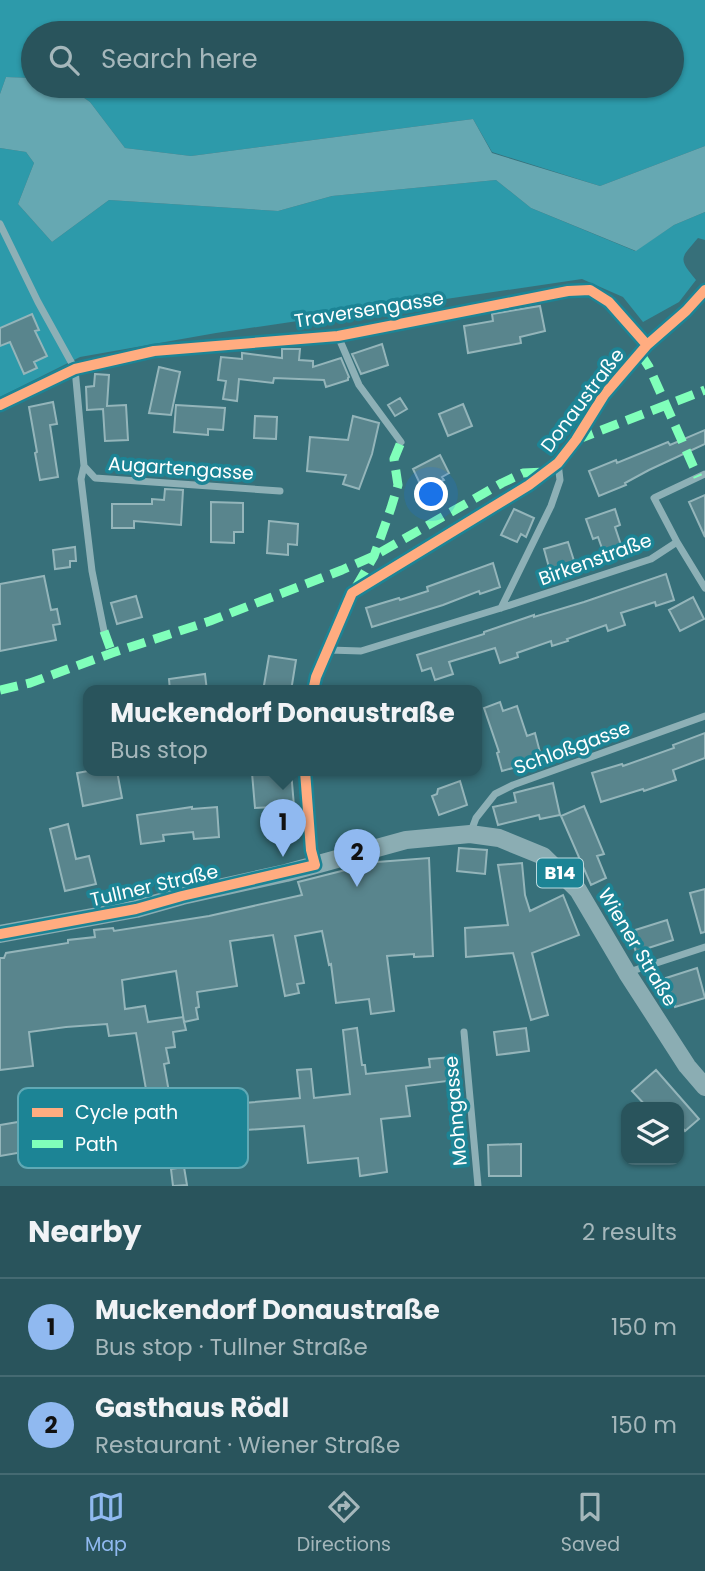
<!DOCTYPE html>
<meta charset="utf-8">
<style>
body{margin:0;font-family:Poppins,sans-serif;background:#355e65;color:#f1f3f6}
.controls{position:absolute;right:21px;bottom:21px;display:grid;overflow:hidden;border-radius:14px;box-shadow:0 2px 5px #0004}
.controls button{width:63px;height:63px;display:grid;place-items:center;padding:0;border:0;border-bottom:2px solid #456a72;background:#29545c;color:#f1f3f6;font:35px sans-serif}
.you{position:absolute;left:432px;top:495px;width:24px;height:24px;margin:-18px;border:5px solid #fff;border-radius:50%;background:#1a73e8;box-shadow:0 0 0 10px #1a73e833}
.badge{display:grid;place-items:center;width:46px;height:46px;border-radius:50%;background:#90b9f0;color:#111;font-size:23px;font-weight:700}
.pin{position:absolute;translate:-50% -58px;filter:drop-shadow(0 2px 4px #0008)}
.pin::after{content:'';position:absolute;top:37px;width:24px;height:21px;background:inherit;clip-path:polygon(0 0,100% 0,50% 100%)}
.popup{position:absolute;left:83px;top:685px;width:399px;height:91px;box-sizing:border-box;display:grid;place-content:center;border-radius:14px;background:#29545c;filter:drop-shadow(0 2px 5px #0005);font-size:23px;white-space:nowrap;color:#a5b7bb}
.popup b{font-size:26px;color:#f1f3f6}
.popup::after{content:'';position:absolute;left:50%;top:100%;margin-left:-14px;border:14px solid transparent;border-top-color:#29545c}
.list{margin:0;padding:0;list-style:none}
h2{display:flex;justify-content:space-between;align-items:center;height:91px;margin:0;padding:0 28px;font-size:30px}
h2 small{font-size:23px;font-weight:400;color:#a5b7bb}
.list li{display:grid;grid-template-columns:46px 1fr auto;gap:21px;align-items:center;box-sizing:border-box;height:98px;padding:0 28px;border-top:2px solid #456a72}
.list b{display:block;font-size:26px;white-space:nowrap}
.list p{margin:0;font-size:23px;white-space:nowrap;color:#a5b7bb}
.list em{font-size:23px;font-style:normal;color:#a5b7bb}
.icon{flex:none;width:38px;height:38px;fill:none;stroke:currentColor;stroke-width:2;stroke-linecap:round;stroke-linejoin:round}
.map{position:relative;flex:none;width:705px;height:1186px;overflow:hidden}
.search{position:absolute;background:#29545c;box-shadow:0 2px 5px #0004;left:21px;right:21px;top:21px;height:77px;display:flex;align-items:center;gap:18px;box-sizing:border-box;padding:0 24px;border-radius:38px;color:#a5b7bb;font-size:26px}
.sheet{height:287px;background:#29545c}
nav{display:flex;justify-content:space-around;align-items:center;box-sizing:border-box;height:98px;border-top:2px solid #456a72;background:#29545c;font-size:19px;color:#a5b7bb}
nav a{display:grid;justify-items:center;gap:4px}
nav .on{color:#90b9f0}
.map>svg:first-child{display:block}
.green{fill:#2d9aaa}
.water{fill:#66a8b2}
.building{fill:#59858d;stroke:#94b5ba;stroke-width:2}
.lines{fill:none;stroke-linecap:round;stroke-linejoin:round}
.minor{stroke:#8db0b6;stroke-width:7}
.primary{stroke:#8badb3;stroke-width:18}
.quiet{stroke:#80ffba;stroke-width:9;stroke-dasharray:18 9;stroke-linecap:butt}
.cycleway-casing{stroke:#1c8495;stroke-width:15}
.cycleway{stroke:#ffac80;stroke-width:10}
.labels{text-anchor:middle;stroke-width:7;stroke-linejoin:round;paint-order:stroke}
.shield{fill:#1c8495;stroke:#bbdadf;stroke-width:2}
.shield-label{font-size:18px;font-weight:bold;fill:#fff}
.street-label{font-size:19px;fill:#fff;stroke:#1c8495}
.key{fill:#1c8495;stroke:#60a9b5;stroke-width:2}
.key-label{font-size:19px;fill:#fff}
</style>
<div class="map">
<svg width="705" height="1186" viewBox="0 0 705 1186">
<rect width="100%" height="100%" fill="#37707a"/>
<path class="green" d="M0,0H705V146L600,186L492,152L473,119L191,156L125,148L90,102L67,86H672V33H33V78L6,77L0,94Z
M0,148L26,152L34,163L18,204L52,242L109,200L278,211L332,196L496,180L531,208L635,251L674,225L705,212V240L698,238C680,259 678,258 696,280L679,302L643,322L623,297L582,279L216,333L80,357L0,397Z"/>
<path class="water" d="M6,77L33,78V86H67L90,102L125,148L191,156L473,119L492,153L600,186L705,146V212L674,225L636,251L531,208L496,180L332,196L278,211L109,200L52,242L18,204L34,163L26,152L0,148V94Z"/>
<path class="building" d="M540,306L545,331L520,337L521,343L468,353L464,326L493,321L492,314Z
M32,314L39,330L35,331L47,356L34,362L37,368L24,374L10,342L0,346V328Z
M382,344L388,365L361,374L352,354Z
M282,349H300L299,360L313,361V367L341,358L349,377L348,378V380L326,387L324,380L274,378L273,383L239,379L237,401L223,399L226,381L218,380L221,357L242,359V353L282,358Z
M159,367L180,372L171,415L149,413Z
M95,374L109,375L107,406L126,405L128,440L105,441L103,409L87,410L86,387L94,386Z
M400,398L407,409L395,416L388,405Z
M53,402L57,424L50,425L58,477L40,480L35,453L37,452L29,407Z
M463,404L472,426L448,436L439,414Z
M176,405L225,408L223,430L208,429V435L174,432Z
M255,416L277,417L276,439L254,438Z
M353,416L379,423L372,454L359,489L343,484L346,475L307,471L310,437L348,440Z
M705,430V444L649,470L625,483L626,485L599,496L589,471L616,460L617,463L668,442L670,445Z
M440,455L449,473L442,477L444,480L430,486L429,484L422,488L413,469Z
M165,489L183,490L181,525L134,521V528H112V504H152V499L164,500Z
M705,495V537L689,502Z
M211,502L243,503V532H234V543L211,542Z
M514,509L534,518L526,537L521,534L517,542L501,535Z
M615,509L620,525L615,527L622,548L604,554L598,537L593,539L586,519Z
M269,521L298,524L297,545L288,544V555L267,553Z
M568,542L575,564L550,571L544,549Z
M75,547L76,561H70V567L55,569L53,550Z
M493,563L500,587L480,594L479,591L443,605L372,627L366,608L399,598L400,600L428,591L427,587Z
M666,574L674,600L656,606L655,602L621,613L625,625L608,631L606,625L567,639L568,641L552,646L551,641L517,653L518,657L500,663L495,648L449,662L453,674L435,680L431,668L422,671L417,655L484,634V632L534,615V617L584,602Z
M44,576L51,610L57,609L60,624L53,625L56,640L0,651V584Z
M136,596L142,617L117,624L111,603Z
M693,597L704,619L680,631L669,610Z
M269,656L296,660L291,691H263Z
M205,674L207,691H170L169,679Z
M500,702L503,711L517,706L527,736L535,733L542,760L502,771L497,753L499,752L484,708Z
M705,733V758L673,770L676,780L644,791L643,789L601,802L592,773L622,764L623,766L674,748L673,745Z
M88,771H117L122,798L83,806L77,773Z
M279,771H291L294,806L255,808L252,773Z
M460,781L467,805L439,815L432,796L437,794L438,789Z
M553,783L560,815L540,819L539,815L498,825L493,807L516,802L514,793Z
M584,806L604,854L597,856L606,878L591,885L561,816Z
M192,807V809L217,807L219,837L194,839L193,832L163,835L164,841L141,844L137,815Z
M68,824L76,859L89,856L96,884L65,891L50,829Z
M459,848L487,850L485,874L457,871Z
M429,858L433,956L414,957V954L387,956L394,1011L371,1014L369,999L336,1003L331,964L329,965L322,931L295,936L304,983L297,984L299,993L285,996L273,935L230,941L237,986L197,992L199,1007L196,1008L198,1019L184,1022L176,971L122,980L125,1009L145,1006L148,1022L183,1017L186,1030L173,1032L175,1047L166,1048L169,1063L164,1064L169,1092L147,1095L136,1033L109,1036L107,1024L66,1027L29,1032L33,1066L0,1070V958H4L6,953L68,943V940L95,937L94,930L113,928L114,931L209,916L302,895L298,882L377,862Z
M522,863L525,895L530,911L563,895L579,935L532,953L548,1015L531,1020L513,953L466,957L465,928L508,925L498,865Z
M705,889V932L701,933L690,893Z
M667,920L673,940L636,952L629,932Z
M697,968L705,998L675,1007L666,978Z
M357,1028L362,1065H365L366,1074L430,1067L429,1059L453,1057L456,1080L406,1086L410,1116L381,1119L387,1172L360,1176L358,1158L308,1163L304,1126L246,1130L244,1103L300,1098L297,1070L311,1069L314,1098L350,1094L343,1030Z
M526,1028L529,1051L497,1055L494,1032Z
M656,1070L699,1119L685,1131L679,1124V1107H647L632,1091Z
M91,1115V1116H100L102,1137L93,1138V1140L73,1142L70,1117Z
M24,1121L29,1151L0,1156V1125Z
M521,1144V1176H489L488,1145Z
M184,1167L187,1185L173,1186L171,1169Z"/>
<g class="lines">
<path class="minor" d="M0,224L38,302L75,369L84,466L95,478L280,491
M338,336L359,385L401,442
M0,405L75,369L154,351L338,336L568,291L590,290L609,302L647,345
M84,466L81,479L92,571L104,631
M677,542L705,588
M501,608L551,506L560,480L558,463
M329,650L361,651L501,608L651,559L677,542L654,498L705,474
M313,691L316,677L352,593L529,485L558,463L576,440L604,395L647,345L686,311L705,290
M305,771L311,850L315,865
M470,834L476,818L495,794L513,785L705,716
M629,972L705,947
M464,1032L478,1186"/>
<path class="primary" d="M0,934L136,909L182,896L286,873L406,840L470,834L499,838L543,856L578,890L627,973L687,1066L705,1087"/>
<path class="quiet" d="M640,353L649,367L698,477
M576,440L705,390
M356,587L374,556L391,508L398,485L394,459L401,442
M104,631L112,653
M0,690L30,683L112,653L210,621L342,570L374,556L502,483L523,473L543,472"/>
<g class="cycleway-casing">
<path id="cycleway" d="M0,405L75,369L154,351L338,336L568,291L590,290L609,302L647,345
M313,691L316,677L352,593L529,485L558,463L576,440L604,395L647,345L686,311L705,290
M0,934L136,909L182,896L315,865L311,850L305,771"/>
</g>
<use href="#cycleway" class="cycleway"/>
</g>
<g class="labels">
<rect class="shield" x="537" y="858.5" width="46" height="29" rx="5"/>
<g class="shield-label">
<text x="560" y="879">B14</text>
</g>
<g class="street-label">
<text transform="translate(369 309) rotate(-9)" y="7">Traversengasse</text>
<text transform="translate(582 400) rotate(-53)" y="7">Donaustraße</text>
<text transform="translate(181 468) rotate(4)" y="7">Augartengasse</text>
<text transform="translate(595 559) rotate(-20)" y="7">Birkenstraße</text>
<text transform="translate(572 747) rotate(-20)" y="7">Schloßgasse</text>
<text transform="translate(154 885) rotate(-13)" y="7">Tullner Straße</text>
<text transform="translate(638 947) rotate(59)" y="7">Wiener Straße</text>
<text transform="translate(455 1111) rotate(-95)" y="7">Mohngasse</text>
</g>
</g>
<rect x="18" y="1088" width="230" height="80" rx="10" class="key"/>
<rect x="32" y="1108" width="31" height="9" fill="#ffac80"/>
<rect x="32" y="1140" width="31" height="8" fill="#80ffba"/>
<g class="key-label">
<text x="75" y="1119">Cycle path</text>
<text x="75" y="1151">Path</text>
</g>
</svg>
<div class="controls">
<button><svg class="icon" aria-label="layers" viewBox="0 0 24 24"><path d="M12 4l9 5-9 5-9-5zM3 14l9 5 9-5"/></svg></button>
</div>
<div class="you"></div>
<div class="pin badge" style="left:283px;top:857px">1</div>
<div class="popup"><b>Muckendorf Donaustraße</b>Bus stop</div>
<div class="pin badge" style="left:357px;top:887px">2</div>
<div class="search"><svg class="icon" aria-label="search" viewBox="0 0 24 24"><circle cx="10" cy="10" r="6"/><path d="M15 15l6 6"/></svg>Search here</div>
</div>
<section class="sheet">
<h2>Nearby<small>2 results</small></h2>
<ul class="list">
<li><span class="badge">1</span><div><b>Muckendorf Donaustraße</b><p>Bus stop · Tullner Straße</p></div><em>150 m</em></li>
<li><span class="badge">2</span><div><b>Gasthaus Rödl</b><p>Restaurant · Wiener Straße</p></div><em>150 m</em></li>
</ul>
</section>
<nav>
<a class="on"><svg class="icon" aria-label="map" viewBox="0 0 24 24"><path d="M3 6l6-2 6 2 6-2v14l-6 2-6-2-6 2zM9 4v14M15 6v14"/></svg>Map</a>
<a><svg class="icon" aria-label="directions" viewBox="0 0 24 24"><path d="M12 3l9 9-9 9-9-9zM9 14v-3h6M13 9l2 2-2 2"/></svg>Directions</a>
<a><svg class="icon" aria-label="saved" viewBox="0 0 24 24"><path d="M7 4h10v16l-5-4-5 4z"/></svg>Saved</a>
</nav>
